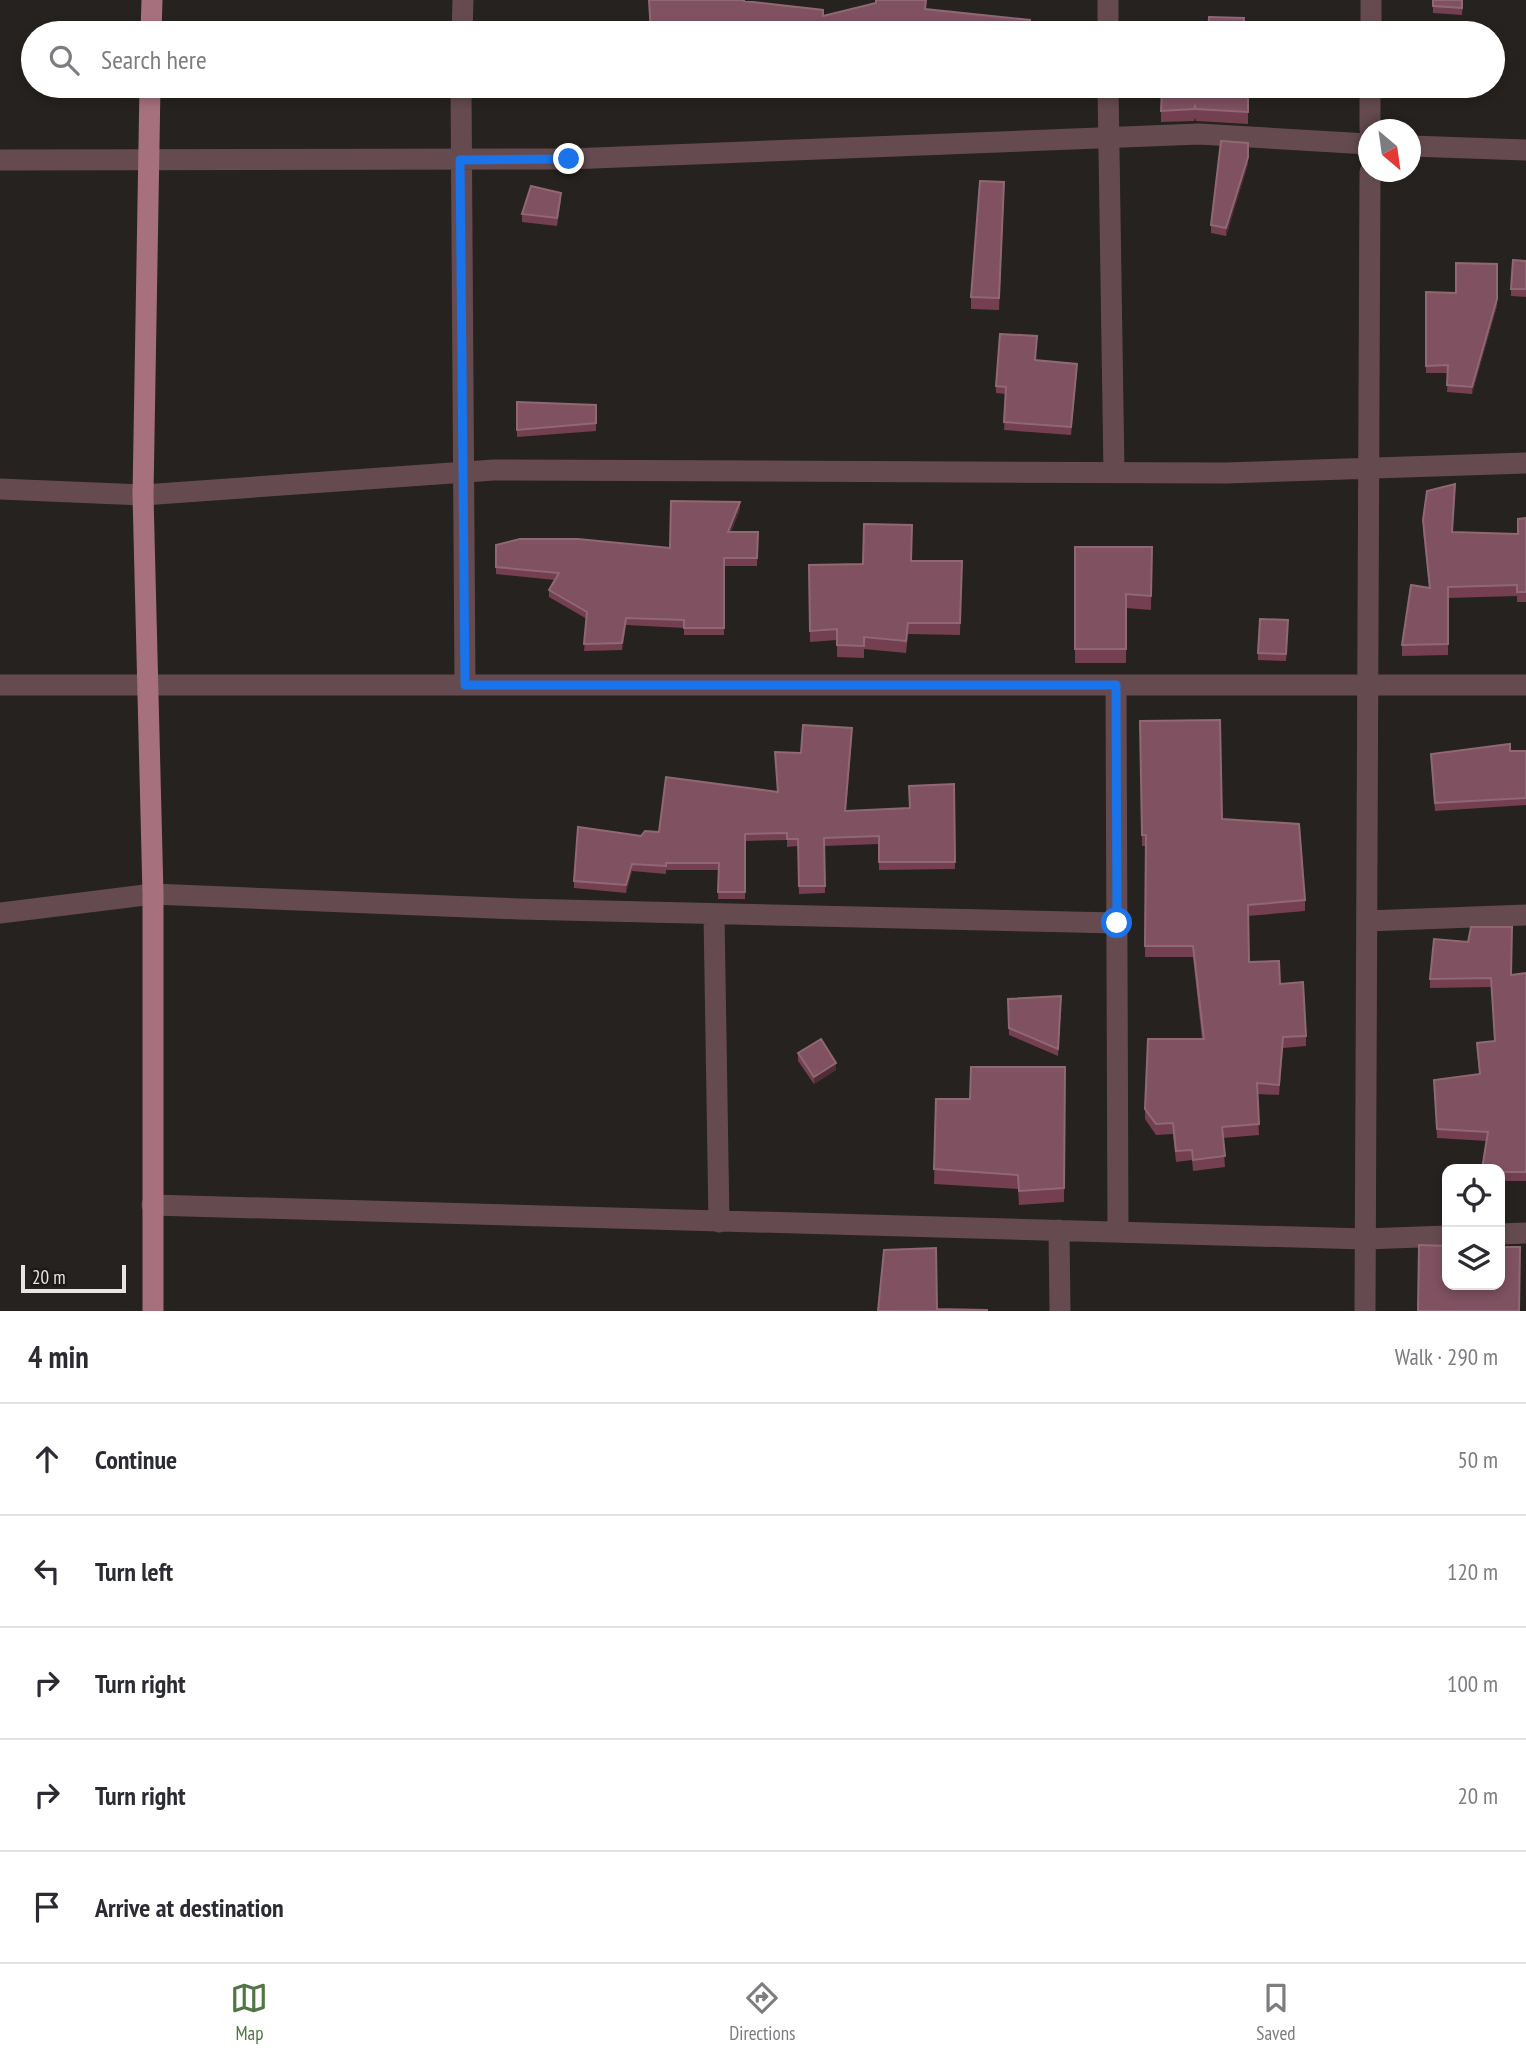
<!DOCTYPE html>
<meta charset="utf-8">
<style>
body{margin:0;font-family:"PT Sans Narrow",sans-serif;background:#f2f2f3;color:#2b2b33}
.controls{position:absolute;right:21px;bottom:21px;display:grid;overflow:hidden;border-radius:14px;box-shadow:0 4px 10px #0003}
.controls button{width:63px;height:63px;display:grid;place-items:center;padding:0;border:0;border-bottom:2px solid #e1e1e2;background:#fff;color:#2b2b33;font:35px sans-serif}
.compass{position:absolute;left:1358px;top:119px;width:63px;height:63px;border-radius:50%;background:#fff;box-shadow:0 4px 10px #0003;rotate:151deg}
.scale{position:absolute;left:21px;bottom:18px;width:105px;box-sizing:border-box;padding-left:7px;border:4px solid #e8e5e4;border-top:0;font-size:19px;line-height:24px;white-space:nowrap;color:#e8e5e4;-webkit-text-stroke:5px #1c1916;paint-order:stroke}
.stop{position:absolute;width:21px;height:21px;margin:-16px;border:5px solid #1a73e8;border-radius:50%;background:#fff}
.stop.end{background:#1a73e8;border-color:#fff;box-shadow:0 2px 7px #0008}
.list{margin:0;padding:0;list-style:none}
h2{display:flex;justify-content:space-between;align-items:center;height:91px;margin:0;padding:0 28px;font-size:30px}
h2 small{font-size:23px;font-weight:400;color:#7c7c81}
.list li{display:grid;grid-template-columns:46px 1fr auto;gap:21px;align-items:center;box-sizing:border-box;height:112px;padding:0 28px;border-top:2px solid #e1e1e2}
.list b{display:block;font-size:26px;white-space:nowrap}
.list em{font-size:23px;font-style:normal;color:#7c7c81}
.icon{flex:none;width:38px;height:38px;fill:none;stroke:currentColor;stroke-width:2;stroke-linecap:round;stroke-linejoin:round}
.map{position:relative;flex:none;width:1526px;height:1311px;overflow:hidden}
.search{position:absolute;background:#fff;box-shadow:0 4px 10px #0003;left:21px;right:21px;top:21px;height:77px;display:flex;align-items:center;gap:18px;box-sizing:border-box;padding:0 24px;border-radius:38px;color:#7c7c81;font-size:26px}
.sheet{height:651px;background:#fff}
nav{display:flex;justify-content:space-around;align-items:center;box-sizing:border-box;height:98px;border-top:2px solid #e1e1e2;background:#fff;font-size:19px;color:#7c7c81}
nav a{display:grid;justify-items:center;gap:4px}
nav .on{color:#4f7643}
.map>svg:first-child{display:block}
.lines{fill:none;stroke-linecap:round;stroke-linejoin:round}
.minor{stroke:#654b50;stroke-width:21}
.major{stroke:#a6717c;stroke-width:21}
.wall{fill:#733f51}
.shaded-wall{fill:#4f2c36}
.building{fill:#7f5161;stroke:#906875;stroke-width:2}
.route{stroke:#1a73e8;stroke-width:9}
</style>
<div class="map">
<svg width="1526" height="1311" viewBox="0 0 1526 1311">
<rect width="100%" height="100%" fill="#26221f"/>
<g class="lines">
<path class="minor" d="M462,33L463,0
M1108,33V0
M1371,33V0
M461,86L465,685
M1108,86L1114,473
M1370,130V86
M1410,146L1526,150
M0,160L569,159L1199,134L1368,144
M0,489L143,495L494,470L1226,473L1526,463
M0,685H1526
M1116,685L1118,1232
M0,913L153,894L519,909L1117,923
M714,914L719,1222
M1367,921L1526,915
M152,1205L1365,1239L1447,1236
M1059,1230L1060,1311
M1500,1234L1526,1233
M1365,1311L1370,172"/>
<path class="major" d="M151,33L152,0
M150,86L143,495L153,894V1311"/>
</g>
<path class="wall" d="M1433,0H1463L1462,15L1433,13Z
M852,86H895V98H852Z
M1188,86H1248V124L1196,121L1195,118L1194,121L1161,122V111L1189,89Z
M1248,143V164L1226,236L1211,233V225Z
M1004,195L999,310L971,309V297Z
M561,200L557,226L522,222V214Z
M1526,261V297L1511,296V289Z
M1426,292L1497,306L1472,394L1447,392L1448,373H1426Z
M1036,360L1077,371L1071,435L1004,430L1006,394L996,393V386Z
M596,423V431L517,437V430Z
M1455,495L1452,532L1518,534L1526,518V602H1517V596L1448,598V655L1402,656V645L1429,588L1423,531V520Z
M740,509L731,532H758L757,566H724V635H684V628L626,625L622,650L584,651L587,619L549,597V590L555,580L496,574V545L670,548Z
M1075,547H1152L1151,610L1126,608V663H1075Z
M911,561H962L960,635L908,634L906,653L864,649V658L837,657V640L810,642L809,565L863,564Z
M1288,620L1286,661L1258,660V653Z
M1140,721L1222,819L1305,900V911L1248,916L1249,962L1280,984L1306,1036V1046L1283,1048L1279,1095L1257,1094L1259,1135L1223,1138L1225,1167L1193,1171L1192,1160L1176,1162L1173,1134L1156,1135L1145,1119V1109L1202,1039L1193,957H1145L1146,846H1142Z
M852,735L846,811L910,808L954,784L955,869L879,870V844L825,846V893L799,894L798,846L787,847V840L745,841V899H718L719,870H666V874L632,871L626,893L574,888V881L641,836L659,832L777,792L775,752L801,753Z
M1510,751H1526V805L1435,811L1431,761Z
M1526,973V1181H1500V1169L1487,1141L1437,1138L1434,1080L1480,1074L1477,1043L1495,1041L1491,987L1430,988V979L1511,975Z
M1008,999L1061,1004L1058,1056L1009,1035Z
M798,1053L836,1070L814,1084L798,1061Z
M1065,1067L1064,1202L1019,1205L1018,1189L934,1184L936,1099H970Z"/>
<path class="shaded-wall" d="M1248,157V164L1226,236V228Z
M1497,264V306L1472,394V387Z
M740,502V509L728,539V532Z
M626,618V625L622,650V643Z
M632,864V871L626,893V885Z
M1283,1037V1048L1279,1095V1085Z
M836,1063V1070L814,1084V1077Z"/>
<path class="building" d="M649,0H744V1L823,10V16L876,3V0H926L925,9L1030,20L1028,33H651Z
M1433,0H1462V8L1433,6Z
M1209,17L1244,18L1243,33H1208Z
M852,86H895V88H852Z
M1191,86H1248V112L1196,109L1195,106L1194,109L1161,111L1162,88L1191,89Z
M1221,141L1248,143V157L1226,228L1211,225Z
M980,181L1004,182L999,298L971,297Z
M531,186L561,193L557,218L522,214Z
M1513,260L1526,261V289H1511Z
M1456,263L1497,264V299L1472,387L1447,385L1448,365L1426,366V292L1456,293Z
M1000,334L1037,336L1035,360L1077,364L1071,427L1004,422L1006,387L996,386Z
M517,402L596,405V423L517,430Z
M1455,484L1452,532L1518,534V519L1526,518V592H1517V585L1448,587V644L1402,645L1411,585L1430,588L1423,520L1427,491Z
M671,501L740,502L728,532H758L757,558H724V628H684V620L626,618L622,643L584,644L587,612L549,590L559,573L496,567V545L520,539H578L670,548Z
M864,524L912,525L911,561H962L960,623H908L906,641L864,637V646L837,645V629L810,631L809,565L863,564Z
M1075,547H1152L1151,596L1126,594V649H1075Z
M1260,619L1288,620L1286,654L1258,653Z
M1220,720L1222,819L1299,824L1305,900L1248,905L1249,962L1279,961L1280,984L1303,982L1306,1036L1283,1037L1279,1085L1257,1083L1259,1124L1222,1127L1225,1156L1193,1160L1192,1150L1176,1151L1173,1123L1156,1124L1145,1109L1148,1039H1204L1193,946H1145L1146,835H1142L1140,721Z
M803,725L852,728L845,811L910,808L909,786L954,784L955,862H879V836L824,838L825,886H799L798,839H787V833L745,834V892H718L719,863H666V866L632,864L626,885L574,881L578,827L641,836L645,831L659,832L666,777L778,792L775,752L801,753Z
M1510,744V751H1526V798L1435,803L1431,754Z
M1471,927H1512L1511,975L1526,973V1172H1500V1169H1482L1488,1132L1437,1129L1434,1080L1480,1074L1477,1043L1495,1041L1491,978L1430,979L1434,939L1468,942Z
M1061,996L1058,1049L1009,1028L1008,999Z
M821,1039L836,1063L814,1077L798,1053Z
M971,1067H1065L1064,1188L1019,1191L1018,1175L934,1169L936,1099H970Z
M1419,1245L1447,1246V1285H1500V1247H1520L1519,1311H1418Z
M936,1248L937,1309L987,1310V1311H878L884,1250Z"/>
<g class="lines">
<path class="route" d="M569,159L460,160L465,685H1116L1117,923"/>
</g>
</svg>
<div class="controls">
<button><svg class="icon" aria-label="locate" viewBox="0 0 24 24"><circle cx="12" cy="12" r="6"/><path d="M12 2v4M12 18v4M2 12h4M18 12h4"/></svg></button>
<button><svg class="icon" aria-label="layers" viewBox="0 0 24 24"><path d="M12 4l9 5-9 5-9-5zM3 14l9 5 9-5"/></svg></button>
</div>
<svg class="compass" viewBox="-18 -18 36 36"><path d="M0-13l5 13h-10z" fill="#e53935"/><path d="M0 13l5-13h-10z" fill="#7c7c81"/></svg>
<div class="scale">20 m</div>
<div class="stop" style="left:1117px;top:923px"></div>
<div class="stop end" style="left:569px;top:159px"></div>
<div class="search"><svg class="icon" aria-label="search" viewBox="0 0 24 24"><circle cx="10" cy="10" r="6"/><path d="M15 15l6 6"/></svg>Search here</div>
</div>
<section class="sheet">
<h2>4 min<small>Walk · 290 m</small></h2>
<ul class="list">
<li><svg class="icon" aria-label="ahead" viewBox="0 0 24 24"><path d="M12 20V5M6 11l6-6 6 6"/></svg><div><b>Continue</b></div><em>50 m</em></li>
<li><svg class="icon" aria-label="left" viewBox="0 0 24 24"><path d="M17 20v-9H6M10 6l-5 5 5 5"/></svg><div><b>Turn left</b></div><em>120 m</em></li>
<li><svg class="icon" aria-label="right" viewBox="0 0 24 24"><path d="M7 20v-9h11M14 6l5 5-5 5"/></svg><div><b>Turn right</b></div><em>100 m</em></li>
<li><svg class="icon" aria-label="right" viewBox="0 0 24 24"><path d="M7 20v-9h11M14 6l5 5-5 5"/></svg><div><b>Turn right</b></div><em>20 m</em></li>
<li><svg class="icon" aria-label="arrive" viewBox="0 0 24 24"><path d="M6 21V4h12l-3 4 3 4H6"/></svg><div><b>Arrive at destination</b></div></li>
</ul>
</section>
<nav>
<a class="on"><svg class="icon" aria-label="map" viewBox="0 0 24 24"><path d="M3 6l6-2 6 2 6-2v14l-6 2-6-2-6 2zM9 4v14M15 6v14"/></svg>Map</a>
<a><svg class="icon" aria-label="directions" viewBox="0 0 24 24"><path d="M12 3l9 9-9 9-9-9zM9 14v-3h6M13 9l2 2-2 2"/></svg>Directions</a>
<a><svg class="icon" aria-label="saved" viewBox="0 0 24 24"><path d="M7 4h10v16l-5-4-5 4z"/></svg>Saved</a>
</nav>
